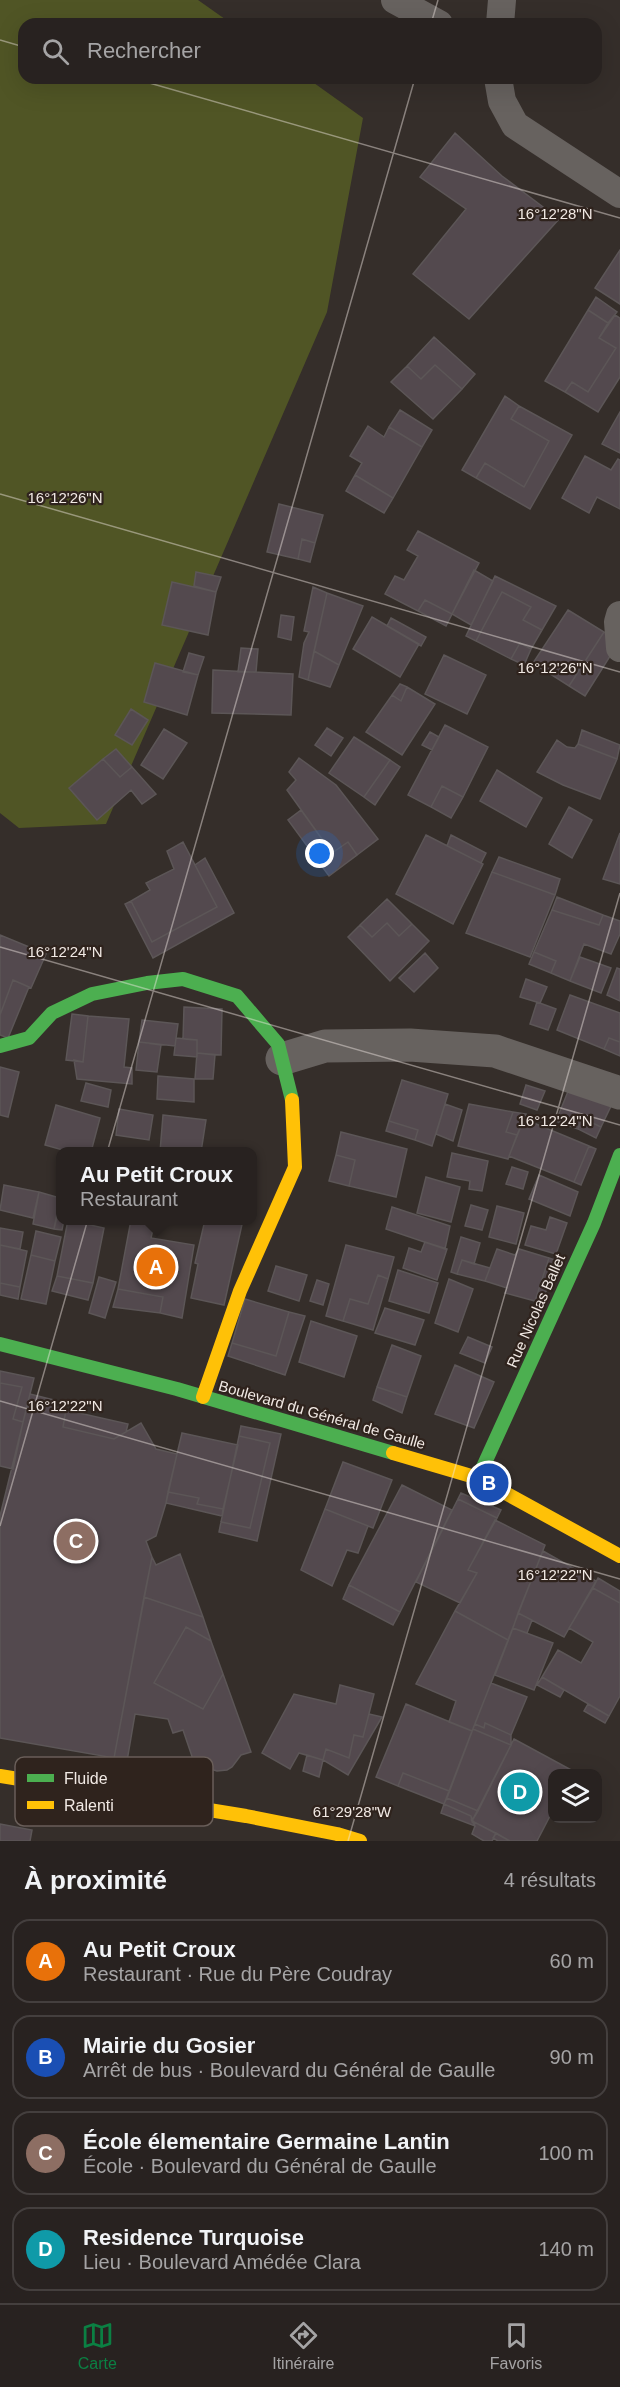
<!DOCTYPE html>
<html lang="fr">
<meta charset="utf-8">
<style>
body{margin:0;font-family:Arial,sans-serif;background:#342f2d;color:#f1f3f6}
.controls{position:absolute;right:18px;bottom:18px;display:grid;overflow:hidden;border-radius:12px;box-shadow:0 6px 24px #0002}
.controls button{width:54px;height:54px;display:grid;place-items:center;padding:0;border:0;border-bottom:2px solid #443f3e;background:#282220;color:#f1f3f6;font:30px sans-serif}
.you{position:absolute;left:320px;top:854px;width:21px;height:21px;margin:-15px;border:4px solid #fff;border-radius:50%;background:#1a73e8;box-shadow:0 0 0 9px #1a73e833}
.badge{display:grid;place-items:center;width:39px;height:39px;border-radius:50%;background:#0b8043;color:#fff;font-size:20px;font-weight:700}
.pin{position:absolute;translate:-50% -50%;border:3px solid #fff;box-shadow:0 2px 6px #0006}
.popup{position:absolute;left:56px;top:1147px;width:201px;height:78px;box-sizing:border-box;display:grid;place-content:center;border-radius:12px;background:#282220;filter:drop-shadow(0 2px 4px #0005);font-size:20px;white-space:nowrap;color:#a5a4a5}
.popup b{font-size:22px;color:#f1f3f6}
.popup::after{content:'';position:absolute;left:50%;top:100%;margin-left:-12px;border:12px solid transparent;border-top-color:#282220}
.list{margin:0;padding:0;list-style:none}
h2{display:flex;justify-content:space-between;align-items:center;height:78px;margin:0;padding:0 24px;font-size:26px}
h2 small{font-size:20px;font-weight:400;color:#a5a4a5}
.list li{display:grid;grid-template-columns:39px 1fr auto;gap:18px;align-items:center;box-sizing:border-box;height:84px;margin:0 12px 12px;padding:0 12px;border:2px solid #443f3e;border-radius:18px}
.list b{display:block;font-size:22px;white-space:nowrap}
.list p{margin:0;font-size:20px;white-space:nowrap;color:#a5a4a5}
.list em{font-size:20px;font-style:normal;color:#a5a4a5}
.icon{flex:none;width:33px;height:33px;fill:none;stroke:currentColor;stroke-width:2;stroke-linecap:round;stroke-linejoin:round}
.map{position:relative;flex:none;width:620px;height:1841px;overflow:hidden}
.search{position:absolute;background:#282220;box-shadow:0 6px 24px #0002;left:18px;right:18px;top:18px;height:66px;display:flex;align-items:center;gap:15px;box-sizing:border-box;padding:0 21px;border-radius:18px;color:#a5a4a5;font-size:22px}
.sheet{height:462px;background:#282220}
nav{display:flex;justify-content:space-around;align-items:center;box-sizing:border-box;height:84px;border-top:2px solid #443f3e;background:#282220;font-size:16px;color:#a5a4a5}
nav a{display:grid;justify-items:center;gap:3px}
nav .on{color:#0b8043}
.map>svg:first-child{display:block}
.green{fill:#505525}
.building{fill:#53494e;stroke:#5c5657;stroke-width:1.5}
.lines{fill:none;stroke-linecap:round;stroke-linejoin:round}
.lane{stroke:#67625f;stroke-width:28}
.street{stroke:#67625f;stroke-width:33}
.fast{stroke:#4caf50;stroke-width:14}
.slow{stroke:#ffc107;stroke-width:14}
.ticks{fill:none;stroke:#f1e9e4;stroke-width:1.5;stroke-opacity:0.45}
.labels{text-anchor:middle;stroke-width:4.5;stroke-linejoin:round;paint-order:stroke}
.street-label{font-size:15px;fill:#f1e9e4;stroke:#2f231d}
.key{fill:#2f231d;stroke:#695e59;stroke-width:1.5}
.key-label{font-size:16px;fill:#f1e9e4}
.ticks-label{font-size:15px;text-anchor:middle;fill:#f1e9e4;stroke:#2f231d;stroke-width:4.5;stroke-linejoin:round;paint-order:stroke}
</style>
<div class="map">
<svg width="620" height="1841" viewBox="0 0 620 1841">
<rect width="100%" height="100%" fill="#352e2a"/>
<path class="green" d="M0,0H198L232,24H24V78H307L363,118L327,312L106,824L19,828L0,813Z"/>
<path class="building" d="M455,133L502,176L559,219L469,319L413,274L466,209L420,177Z
M620,250V304L595,288Z
M596,297L617,312L608,323L588,310Z
M588,310L608,323L599,338L616,348L588,392L572,382L565,392L545,381Z
M615,315L620,318V377L598,412L565,392L572,382L588,392L616,348L599,338Z
M434,337L475,374L462,389L435,365L421,379L407,366Z
M435,365L462,389L433,419L391,382L407,366L421,379Z
M505,396L519,406L511,419L549,441L524,487L485,463L476,478L462,470Z
M519,406L572,435L530,509L476,478L485,463L524,487L549,441L511,419Z
M400,410L432,430L422,447L389,427Z
M620,412V453L602,444Z
M368,426L384,437L389,427L422,447L393,498L355,475L362,463L350,456Z
M585,456L611,470L618,459L620,460V509L597,497L589,513L562,498Z
M355,475L393,498L384,513L346,491Z
M279,504L323,515L315,543L302,539L298,559L267,552Z
M418,531L479,563L452,614L425,600L418,611L385,594L395,576L404,580L418,556L407,550Z
M302,539L315,543L310,562L298,559Z
M474,570L493,581L471,625L452,614Z
M196,572L221,577L216,592L194,586Z
M495,576L556,606L542,630L523,620L531,607L502,592L476,641L466,636Z
M172,582L216,592L208,635L162,625Z
M313,587L327,593L308,680L299,677L304,643L309,632L304,631Z
M502,592L531,607L523,620L542,630L531,649L520,643L511,659L476,641Z
M327,593L363,606L339,665L314,651Z
M425,600L452,614L446,626L418,611Z
M568,610L604,632L569,686L533,663Z
M281,615L294,617L291,640L278,637Z
M372,617L419,644L400,677L353,649Z
M391,618L426,637L421,646L387,626Z
M604,632L619,642L585,696L569,686Z
M520,643L531,649L524,665L511,659Z
M241,648L258,649L256,672H238Z
M314,651L339,665L330,687L308,680Z
M189,653L204,657L198,675L183,672Z
M444,655L486,675L467,714L425,694Z
M155,663L198,675L187,715L144,702Z
M213,670L293,674L291,715L212,713Z
M400,684L407,687L401,701L392,695Z
M407,687L435,704L402,755L366,732L392,695L401,701Z
M131,709L148,720L132,745L115,735Z
M445,725L488,747L463,797L442,786L431,807L408,795Z
M327,728L343,738L331,756L315,745Z
M164,729L187,743L163,779L141,765Z
M582,730L620,745L617,759L578,744Z
M430,732L439,737L432,750L422,745Z
M354,737L390,760L364,797L329,773Z
M557,740L567,747L575,748L578,744L617,759L600,799L563,785L537,772Z
M116,749L132,767L120,777L103,759Z
M299,758L336,785L378,839L357,855L348,842L332,853L287,790L296,780L289,772Z
M103,759L120,777L132,767L156,794L142,804L131,790L97,820L69,788Z
M390,760L400,767L375,805L364,797Z
M497,770L542,798L526,827L480,801Z
M442,786L463,797L451,818L431,807Z
M569,807L592,820L572,858L549,844Z
M301,810L332,853L348,842L357,855L329,876L288,820Z
M620,833V884L603,879Z
M426,835L483,864L453,924L396,894Z
M451,835L486,853L481,863L447,846Z
M183,842L217,907L152,942L131,901L150,890L146,883L174,869L167,851Z
M499,857L560,879L555,895L492,872Z
M205,858L234,913L153,958L125,904L131,901L152,942L217,907L195,865Z
M492,872L555,895L530,957L466,933Z
M557,897L603,915L599,925L552,910Z
M387,899L412,924L399,936L387,923L372,937L360,925Z
M552,910L599,925L603,915L620,921V934L611,954L584,944L570,981L551,973L556,961L534,952Z
M387,923L399,936L412,924L429,941L390,981L348,937L360,925L372,937Z
M0,935L46,954L31,988L13,980L0,1015Z
M534,952L556,961L551,973L529,964Z
M425,953L438,968L414,992L399,978Z
M580,957L611,968L601,993L570,981Z
M617,968L620,969V1001L607,995Z
M526,979L547,987L540,1003L520,997Z
M13,980L29,987L8,1038L0,1035V1015Z
M570,995L620,1013V1042L609,1038L604,1049L557,1030Z
M537,1002L556,1009L548,1030L530,1024Z
M184,1007L222,1009L221,1055L197,1053V1040L183,1039Z
M72,1014L88,1016L83,1062L66,1060Z
M88,1016L129,1019L124,1067L132,1068V1084L77,1079L74,1060L83,1062Z
M142,1020L178,1024L175,1046L139,1042Z
M176,1038L197,1040V1057L174,1055Z
M609,1038L620,1042V1056L604,1049Z
M139,1042L161,1045L157,1072L136,1070Z
M197,1053L215,1055L213,1079H195Z
M0,1067L19,1072L8,1117L0,1115Z
M158,1076L194,1079V1102L157,1099Z
M402,1080L448,1094L432,1146L415,1140L418,1130L389,1121Z
M86,1083L111,1090L108,1107L81,1101Z
M571,1084L612,1104L601,1127L582,1118L578,1129L556,1121Z
M526,1085L545,1091L537,1110L520,1104Z
M445,1104L462,1110L453,1141L436,1134Z
M469,1104L513,1112L506,1132L517,1135L508,1159L458,1146Z
M56,1105L100,1118L91,1152H70L45,1145Z
M119,1109L153,1115L149,1140L116,1135Z
M513,1112L526,1114L517,1135L506,1132Z
M163,1115L206,1120L201,1152H160Z
M582,1118L601,1127L596,1138L578,1129Z
M524,1119L589,1146L574,1182L509,1156Z
M389,1121L418,1130L415,1140L386,1131Z
M341,1132L407,1149L396,1197L349,1186L355,1160L336,1155Z
M589,1146L596,1149L581,1185L574,1182Z
M452,1153L488,1161L482,1191L469,1189L470,1181L447,1177Z
M336,1155L355,1160L349,1186L329,1181Z
M512,1167L528,1172L523,1189L506,1184Z
M539,1175L578,1192L570,1216L529,1199Z
M426,1177L460,1187L451,1222L417,1213Z
M4,1185L39,1192L33,1218L0,1210Z
M39,1192L60,1198L54,1229L33,1224Z
M60,1205V1220H64L62,1230L54,1229Z
M471,1205L488,1210L482,1230L465,1226Z
M497,1206L524,1213L516,1244L489,1237Z
M392,1207L450,1226L445,1249L386,1229Z
M550,1217L567,1223L556,1254L525,1245L531,1226L546,1230Z
M68,1220L104,1228L93,1283L57,1276Z
M131,1220H155L151,1238L194,1245L182,1318L160,1313L163,1297L118,1289Z
M205,1220H243L224,1305L191,1298L198,1264L195,1263Z
M0,1228L23,1232L20,1249L0,1245Z
M36,1231L61,1237L55,1261L31,1255Z
M461,1237L480,1243L474,1264L462,1260L457,1274L451,1272Z
M425,1242L447,1249L437,1280L403,1268L409,1248L421,1252Z
M0,1245L27,1251L20,1287L0,1283Z
M346,1245L394,1257L388,1279L378,1275L368,1304L350,1299L343,1321L326,1316Z
M497,1249L515,1255L519,1249L549,1258L535,1301L505,1293L507,1288L485,1281Z
M31,1255L55,1261L46,1304L21,1299Z
M549,1258L561,1262L540,1303L535,1301Z
M462,1260L490,1268L485,1281L457,1274Z
M276,1266L307,1275L299,1301L268,1291Z
M398,1270L438,1283L429,1313L389,1301Z
M378,1275L388,1279L373,1330L343,1321L350,1299L368,1304Z
M57,1276L93,1283L88,1300L52,1291Z
M99,1277L116,1282L105,1318L89,1313Z
M449,1279L473,1289L458,1332L435,1323Z
M317,1280L329,1284L323,1305L310,1301Z
M0,1283L20,1287L18,1299L0,1295Z
M118,1289L163,1297L160,1313L113,1307Z
M245,1299L289,1312L276,1356L232,1343Z
M385,1308L424,1320L415,1345L375,1333Z
M289,1312L305,1316L285,1375L228,1356L232,1343L276,1356Z
M311,1321L357,1336L344,1377L299,1362Z
M468,1337L492,1347L485,1363L460,1353Z
M392,1345L421,1356L407,1397L377,1387Z
M455,1365L494,1382L474,1428L435,1414Z
M0,1371L34,1378L23,1422L13,1419L22,1387L0,1383Z
M0,1383L22,1387L13,1419L23,1422L13,1469L0,1466Z
M377,1387L407,1397L402,1413L373,1400Z
M30,1394L54,1400L52,1406L66,1410L63,1427L114,1439L141,1423L156,1449L177,1454L166,1503L156,1536L146,1541L152,1557L114,1758L0,1738V1516Z
M66,1410L128,1424L126,1432L114,1439L63,1427Z
M241,1426L281,1434L257,1541L219,1532L221,1522L250,1528L270,1443L239,1436Z
M182,1433L238,1445L223,1509L197,1504L199,1498L168,1492Z
M239,1436L270,1443L250,1528L221,1522Z
M343,1462L392,1480L373,1528L325,1509Z
M402,1485L452,1510L400,1612L349,1585Z
M168,1492L199,1498L197,1504L223,1509L222,1516L166,1503Z
M461,1493L501,1510L497,1518L458,1499Z
M458,1499L497,1518L468,1570L477,1573L460,1603L416,1582Z
M325,1509L368,1526L358,1553L347,1550L332,1586L301,1570Z
M495,1520L545,1545L508,1640L455,1611L477,1573L468,1570Z
M543,1551L596,1581L564,1637L518,1613Z
M180,1554L203,1617L144,1597L152,1557L156,1565Z
M598,1578L620,1591V1603L593,1588Z
M349,1585L400,1612L393,1625L343,1599Z
M593,1588L620,1603V1696L609,1716L542,1677L558,1650L581,1663L593,1642L569,1628Z
M144,1597L203,1617L211,1641L186,1627L154,1683L203,1709L223,1674L251,1752L241,1755L232,1767L227,1770L217,1771L207,1768L197,1771L183,1730L173,1733L168,1719L135,1714L127,1761L114,1758Z
M455,1611L508,1640L472,1731L449,1722L456,1701L416,1684Z
M518,1613L532,1620L527,1633L513,1628Z
M186,1627L211,1641L223,1674L203,1709L154,1683Z
M513,1628L553,1643L534,1690L495,1675Z
M542,1677L564,1690L560,1697L537,1685Z
M491,1683L527,1697L511,1735L485,1723L484,1728L475,1724Z
M340,1685L374,1694L363,1737L354,1735L349,1758L326,1749L323,1760L299,1753L290,1769L262,1753L294,1694L336,1704Z
M406,1704L472,1731L449,1791L403,1773L398,1786L376,1777Z
M588,1704L609,1716L605,1723L584,1711Z
M369,1714L382,1717L348,1775L323,1760L326,1749L349,1758L354,1735L363,1737Z
M485,1723L511,1735V1745L473,1729L475,1724L484,1728Z
M473,1729L511,1745L478,1811L447,1798Z
M514,1739L575,1772L552,1774V1812L537,1841H510L472,1821Z
M307,1755L323,1760L319,1777L303,1771Z
M403,1773L449,1791L444,1804L398,1786Z
M447,1798L478,1811L472,1821L471,1816L444,1804Z
M444,1804L471,1816L475,1826L441,1813Z
M472,1821L496,1833L492,1841H484L472,1834L475,1826Z
M0,1824L32,1830L30,1841H0Z
M496,1833L510,1841H498L493,1838Z"/>
<g class="lines">
<path class="lane" d="M395,0L439,24
M500,24L502,0
M498,78L502,101L515,125L620,194
M620,615L618,622L620,648"/>
<path class="street" d="M282,1059L325,1046L410,1045L495,1051L620,1093"/>
<path class="fast" d="M0,1046L29,1038L52,1013L92,994L147,983L183,979L237,996L278,1044L292,1100
M0,1344L177,1389L393,1453
M478,1478L594,1223L620,1155"/>
<path class="slow" d="M203,1397L240,1291L295,1167L292,1100
M393,1453L478,1478L620,1556
M0,1776L246,1816L337,1834L360,1841"/>
</g>
<path class="ticks" d="M431,24L438,0M0,40L24,47M132,78L620,218M0,494L620,672M0,947L620,1125M0,1401L620,1579M0,1526L415,78M348,1841L620,893"/>
<g class="labels">
<g class="street-label">
<text transform="translate(536 1311) rotate(-66)" y="5">Rue Nicolas Ballet</text>
<text transform="translate(322 1415) rotate(16)" y="5">Boulevard du Général de Gaulle</text>
</g>
</g>
<rect x="15" y="1757" width="198" height="69" rx="9" class="key"/>
<rect x="27" y="1774" width="27" height="8" fill="#4caf50"/>
<rect x="27" y="1801" width="27" height="8" fill="#ffc107"/>
<g class="key-label">
<text x="64" y="1784">Fluide</text>
<text x="64" y="1811">Ralenti</text>
</g>
<g class="ticks-label">
<text x="555" y="219">16°12'28"N</text>
<text x="65" y="503">16°12'26"N</text>
<text x="555" y="673">16°12'26"N</text>
<text x="65" y="957">16°12'24"N</text>
<text x="555" y="1126">16°12'24"N</text>
<text x="65" y="1411">16°12'22"N</text>
<text x="555" y="1580">16°12'22"N</text>
<text x="352" y="1817">61°29'28"W</text>
</g>
</svg>
<div class="controls">
<button><svg class="icon" aria-label="layers" viewBox="0 0 24 24"><path d="M12 4l9 5-9 5-9-5zM3 14l9 5 9-5"/></svg></button>
</div>
<div class="you"></div>
<div class="pin badge" style="left:156px;top:1267px;background:#e8710a">A</div>
<div class="popup"><b>Au Petit Croux</b>Restaurant</div>
<div class="pin badge" style="left:489px;top:1483px;background:#1a4fb4">B</div>
<div class="pin badge" style="left:76px;top:1541px;background:#8d6e63">C</div>
<div class="pin badge" style="left:520px;top:1792px;background:#0f9aa8">D</div>
<div class="search"><svg class="icon" aria-label="search" viewBox="0 0 24 24"><circle cx="10" cy="10" r="6"/><path d="M15 15l6 6"/></svg>Rechercher</div>
</div>
<section class="sheet">
<h2>À proximité<small>4 résultats</small></h2>
<ul class="list">
<li><span class="badge" style="background:#e8710a">A</span><div><b>Au Petit Croux</b><p>Restaurant · Rue du Père Coudray</p></div><em>60 m</em></li>
<li><span class="badge" style="background:#1a4fb4">B</span><div><b>Mairie du Gosier</b><p>Arrêt de bus · Boulevard du Général de Gaulle</p></div><em>90 m</em></li>
<li><span class="badge" style="background:#8d6e63">C</span><div><b>École élementaire Germaine Lantin</b><p>École · Boulevard du Général de Gaulle</p></div><em>100 m</em></li>
<li><span class="badge" style="background:#0f9aa8">D</span><div><b>Residence Turquoise</b><p>Lieu · Boulevard Amédée Clara</p></div><em>140 m</em></li>
</ul>
</section>
<nav>
<a class="on"><svg class="icon" aria-label="map" viewBox="0 0 24 24"><path d="M3 6l6-2 6 2 6-2v14l-6 2-6-2-6 2zM9 4v14M15 6v14"/></svg>Carte</a>
<a><svg class="icon" aria-label="directions" viewBox="0 0 24 24"><path d="M12 3l9 9-9 9-9-9zM9 14v-3h6M13 9l2 2-2 2"/></svg>Itinéraire</a>
<a><svg class="icon" aria-label="saved" viewBox="0 0 24 24"><path d="M7 4h10v16l-5-4-5 4z"/></svg>Favoris</a>
</nav>
